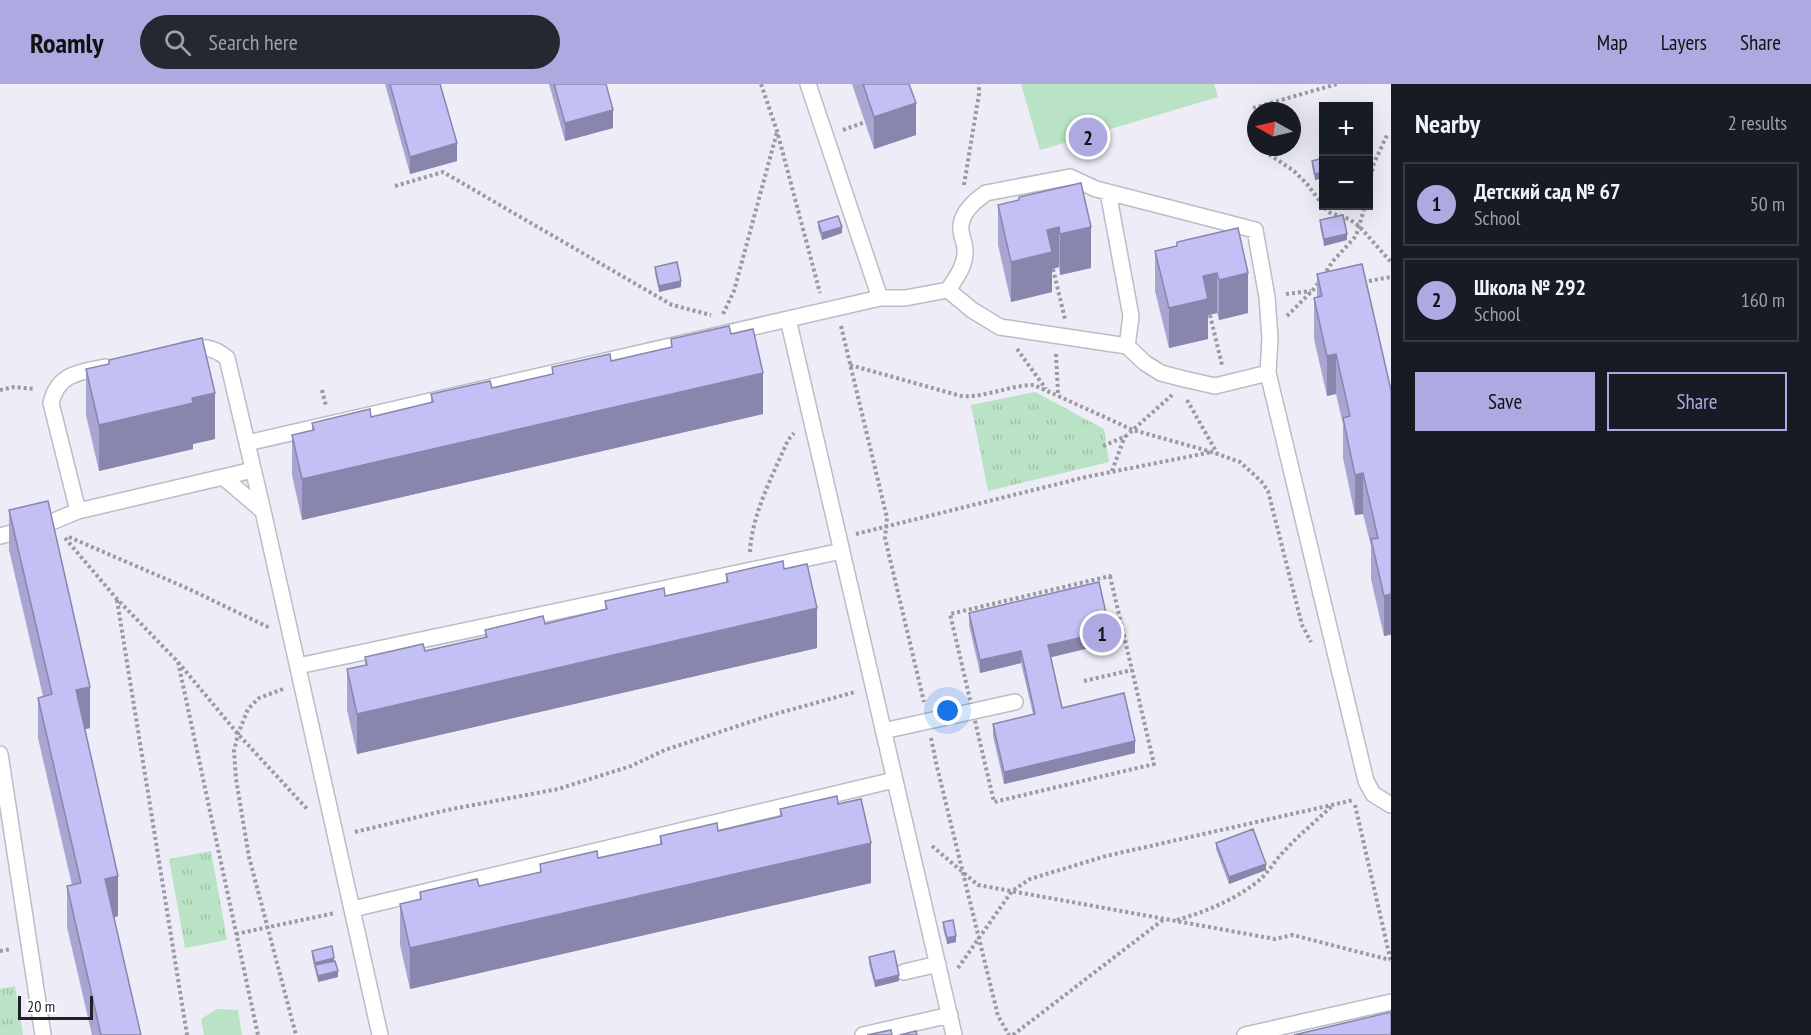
<!DOCTYPE html>
<meta charset="utf-8">
<style>
body{margin:0;font-family:"PT Sans Narrow",sans-serif;background:#242831;color:#f1f3f6}
.controls{position:absolute;right:18px;top:18px;display:grid;overflow:hidden;border-radius:0px;box-shadow:0 6px 24px #0002}
.controls button{width:54px;height:54px;display:grid;place-items:center;padding:0;border:0;border-bottom:2px solid #363941;background:#171b24;color:#f1f3f6;font:30px sans-serif}
.compass{position:absolute;left:1247px;top:18px;width:54px;height:54px;border-radius:50%;background:#171b24;box-shadow:0 6px 24px #0002;rotate:278deg}
.scale{position:absolute;left:18px;bottom:15px;width:75px;box-sizing:border-box;padding-left:6px;border:3px solid #212125;border-top:0;font-size:16px;line-height:21px;white-space:nowrap;color:#212125;-webkit-text-stroke:4px #fff;paint-order:stroke}
.you{position:absolute;left:948px;top:627px;width:21px;height:21px;margin:-15px;border:4px solid #fff;border-radius:50%;background:#1a73e8;box-shadow:0 0 0 9px #1a73e833}
.badge{display:grid;place-items:center;width:39px;height:39px;border-radius:50%;background:#aea9e0;color:#111;font-size:20px;font-weight:700}
.pin{position:absolute;translate:-50% -50%;border:3px solid #fff;box-shadow:0 2px 6px #0006}
.list{margin:0;padding:0;list-style:none}
h2{display:flex;justify-content:space-between;align-items:center;height:78px;margin:0;padding:0 24px;font-size:26px}
h2 small{font-size:20px;font-weight:400;color:#9ea1a6}
.list li{display:grid;grid-template-columns:39px 1fr auto;gap:18px;align-items:center;box-sizing:border-box;height:84px;margin:0 12px 12px;padding:0 12px;border:2px solid #363941;border-radius:0px}
.list b{display:block;font-size:22px;white-space:nowrap}
.list p{margin:0;font-size:20px;white-space:nowrap;color:#9ea1a6}
.list em{font-size:20px;font-style:normal;color:#9ea1a6}
.actions{display:flex;gap:12px;padding:18px 24px}
.actions a{flex:1;padding:14px 0;border:2px solid #aea9e0;border-radius:0px;text-align:center;font-size:21px;color:#aea9e0}
.actions .main{background:#aea9e0;color:#111}
.icon{flex:none;width:33px;height:33px;fill:none;stroke:currentColor;stroke-width:2;stroke-linecap:round;stroke-linejoin:round}
.map{position:relative;flex:none;width:1391px;height:951px;overflow:hidden}
header{display:flex;align-items:center;gap:36px;box-sizing:border-box;height:84px;padding:0 30px;background:#aea9e0;color:#111}
header strong{font-size:28px}
nav{display:flex;gap:33px;margin-inline-start:auto;font-size:21px}
.search{width:420px;height:54px;background:#242831;display:flex;align-items:center;gap:15px;box-sizing:border-box;padding:0 21px;border-radius:33px;color:#9ea1a6;font-size:22px}
main{display:flex}
aside{flex:1;background:#171b24}
.map>svg:first-child{display:block}
.grass{fill:#bae3c5}
.park{fill:url(#park-tufts)}
.lines{fill:none;stroke-linecap:round;stroke-linejoin:round}
.lane-casing{stroke:#bcbcc7;stroke-width:18}
.path{stroke:#9a9aa2;stroke-width:4;stroke-dasharray:3 3;stroke-linecap:butt}
.lane{stroke:#fff;stroke-width:15}
.wall{fill:#a8a5d3}
.shaded-wall{fill:#8886ac}
.building{fill:#c3c0f5;stroke:#8886ac;stroke-width:1.5}
</style>
<header>
<strong>Roamly</strong>
<div class="search"><svg class="icon" aria-label="search" viewBox="0 0 24 24"><circle cx="10" cy="10" r="6"/><path d="M15 15l6 6"/></svg>Search here</div>
<nav><a>Map</a><a>Layers</a><a>Share</a></nav>
</header>
<main>
<div class="map">
<svg width="1391" height="951" viewBox="0 0 1391 951">
<defs>
<pattern id="park-tufts" width="24" height="20" patternUnits="userSpaceOnUse" patternTransform="scale(1.5)"><rect width="24" height="20" fill="#bae3c5"/><path d="M3 7l-1-3M5 7V3M7 7l1-3M15 17l-1-3M17 17v-4M19 17l1-3" fill="none" stroke="#a0c2a9"/></pattern>
</defs>
<rect width="100%" height="100%" fill="#edecf7"/>
<path class="grass" d="M1021,0H1214L1218,13L1040,66Z
M217,925L238,926L242,951H204L201,935Z"/>
<path class="park" d="M1035,308L1104,345L1109,378L988,407L971,321Z
M211,767L227,856L185,864L169,775Z
M15,902L23,951H0V905Z"/>
<g class="lines">
<g class="lane-casing">
<path id="lane" d="M808,0L880,214
M1108,108L1131,232L1127,262
M948,206C956,194 966,181 965,166C965,160 962,154 961,147C959,131 973,118 986,109L1070,93L1096,105L1255,146L1267,213L1270,254L1268,289
M788,235L954,951
M185,266C202,262 212,262 227,274L263,427L380,951
M247,359L880,214H905L948,206L972,226L1000,243L1127,262L1145,279L1161,289L1184,295L1215,302L1268,289L1366,697L1373,710L1391,721
M223,393L263,427
M78,427L51,319C58,289 80,288 106,283
M0,452L49,439L78,427L253,386
M298,582L842,467
M883,647L1015,618
M0,670L43,951
M353,825L894,696
M904,888L938,880
M863,951L950,931
M1245,951L1391,918"/>
</g>
<path class="path" d="M761,0L777,47L820,209
M1253,24L1337,0
M843,46L865,38
M1264,67L1294,87L1307,100L1328,128L1349,135L1359,142L1391,178
M964,101L979,10V0
M395,102L443,88L672,221L711,231
M1368,105L1374,79L1388,49
M1053,185L1065,235
M1323,192L1333,177L1356,152L1365,122
M1363,198L1391,193
M1286,210L1311,207
M723,230L734,207L777,48
M1210,231L1222,281
M1287,232L1313,206L1319,198
M841,242L887,434L885,454L924,618
M1017,265L1046,305
M1056,270L1058,310
M850,281L961,312C986,314 1009,301 1034,301L1133,346L1212,368L1240,378L1261,397L1268,407L1302,541L1311,558
M0,306L14,303L35,305
M322,306L326,322
M1187,316L1217,369
M1103,362L1126,352L1172,311
M1112,387L1125,352
M856,450L1086,393L1212,368
M69,453L189,505L270,544
M65,454L116,514L178,578L258,951
M750,468C752,429 773,391 788,356L794,349
M1110,492L1154,680L994,718L950,530Z
M117,516L187,951
M178,578L238,650L308,726
M1084,597L1132,586
M283,605L259,614L248,625L238,650L234,667L236,695L249,773L296,951
M931,654L937,683L998,932L1009,951
M1355,721L1391,878
M355,748L447,726L558,705L631,682L665,666L768,632L855,608
M932,762L978,801L1275,855L1293,851L1390,876
M1177,836C1204,828 1230,818 1253,801C1264,794 1270,784 1278,774C1294,755 1314,739 1332,722
M236,850L335,829
M0,867L11,865
M958,884L1012,807L1030,795L1106,772L1354,716
M1013,951L1164,835"/>
<use href="#lane" class="lane"/>
</g>
<path class="wall" d="M385,0H440L457,77L410,90Z
M549,0H606L613,44L565,57Z
M852,0H909L916,51L874,65Z
M1323,74V94L1315,96L1312,83V77Z
M998,121L1091,143V184L1060,191L1059,183L1052,185V208L1011,218L998,161Z
M1320,136L1347,156L1324,162L1320,142Z
M818,138L842,149L822,156L818,144Z
M1238,144L1248,229L1219,236L1217,229L1208,231V255L1169,264L1155,207V167L1177,162V158Z
M655,183L681,203L659,208L655,189Z
M1317,190L1391,306V551L1384,552L1371,495V462L1363,430L1355,431L1343,374V340L1336,310L1327,312L1314,255V214H1317Z
M731,250L763,330L302,436L292,391V351L312,346V339L371,333L431,319V310L492,304L552,290V283L611,277L671,263V255Z
M109,276L215,355L193,360V365L99,387L86,331V285L109,280Z
M9,426L90,644L84,645L118,832L113,834L141,951H92L67,843V802L72,801L38,654V614L43,612L9,466Z
M784,485L817,564L357,670L347,626V585L365,581V573L425,567L485,554V546L545,540L605,526V517L665,512L726,498V490Z
M969,529L1110,559L1050,573L1062,624L1135,669L1004,700L993,652V640L1033,630L1021,579L980,589L969,541Z
M838,720L871,799L410,905L400,861V820L420,816V808L479,802L540,788V780L598,774L660,760V752L718,747L780,733V725Z
M1216,759L1266,786L1229,800L1216,765Z
M943,838L956,858L947,860L943,844Z
M312,867L334,877L338,893L318,898L312,873Z
M869,873L899,897L875,903L869,880Z"/>
<path class="shaded-wall" d="M916,19V51L874,65V33Z
M613,26V44L565,57V39Z
M457,59V77L410,90V73Z
M1323,88V94L1315,96V90Z
M842,143V149L822,156V149Z
M1059,143V183L1052,185V208L1011,218V178L1047,146Z
M1091,143V184L1060,191V150Z
M1347,150V156L1324,162V155Z
M1217,189V229L1208,231V255L1169,264V224L1203,192Z
M1248,189V229L1219,236V196Z
M681,197V203L659,208V202Z
M1336,270V310L1327,312V272Z
M763,289V330L302,436V395Z
M215,309V355L193,360V365L99,387V341L192,314Z
M1363,389V430L1355,431V391Z
M1391,510V550L1384,552V512Z
M817,524V564L357,670V630Z
M1110,547V559L1048,574V561Z
M1021,567V579L980,589V576Z
M90,603V644L76,647V606Z
M1135,657V669L1004,700V688Z
M871,759V799L410,905V864Z
M1266,780V786L1229,800V793Z
M118,792V832L105,836V795Z
M956,852V858L947,860V854Z
M334,874V880L315,881V885V879Z
M338,887V893L318,898V892Z
M899,891V897L875,903V897Z"/>
<path class="building" d="M390,0H440L457,59L410,73Z
M554,0H606L613,26L565,39Z
M863,0H909L916,19L874,33Z
M1323,74V88L1315,90L1312,77Z
M1081,99L1091,143L1060,150L1059,143L1047,146L1052,168L1011,178L998,121L1019,116V113Z
M1343,131L1347,150L1324,155L1320,136Z
M838,132L842,143L822,149L818,138Z
M1238,144L1248,189L1219,196L1217,189L1203,192L1208,215L1169,224L1155,167L1177,162V158Z
M677,178L681,197L659,202L655,183Z
M1362,180L1391,306V510L1384,512L1371,455L1378,454L1363,389L1355,391L1343,334L1350,332L1336,270L1327,272L1314,214L1322,212L1317,190Z
M729,242L731,250L753,245L763,289L302,395L292,351L314,346L312,339L370,325L371,333L433,318L431,310L490,297L492,304L553,290L552,283L610,270L611,277L672,263L671,255Z
M202,254L215,309L192,314L193,319L99,341L86,285L109,280V276Z
M48,417L90,603L76,606L118,792L105,795L141,951H101L67,802L81,799L38,614L52,610L9,426Z
M783,477L784,485L807,480L817,524L357,630L347,585L367,581L365,573L423,560L425,567L487,553L485,546L543,532L545,540L607,525L605,517L664,504L665,512L728,498L726,490Z
M1099,498L1110,547L1048,561L1062,624L1124,609L1135,657L1004,688L993,640L1035,630L1021,567L980,576L969,529Z
M837,712L838,720L861,715L871,759L410,864L400,820L421,815L420,808L477,795L479,802L541,788L540,780L597,767L598,774L662,760L660,752L717,739L718,747L782,732L780,725Z
M1253,745L1266,780L1229,793L1216,759Z
M953,836L956,852L947,854L943,838Z
M332,862L334,874L315,879L312,867Z
M894,867L899,891L875,897L869,873Z
M335,877L338,887L318,892L315,881Z
M1391,928V951H1294Z
M891,946L892,951H867Z
M916,947L917,951H900Z"/>
</svg>
<div class="controls">
<button>+</button>
<button>−</button>
</div>
<svg class="compass" viewBox="-18 -18 36 36"><path d="M0-13l5 13h-10z" fill="#e53935"/><path d="M0 13l5-13h-10z" fill="#9ea1a6"/></svg>
<div class="scale">20 m</div>
<div class="you"></div>
<div class="pin badge" style="left:1102px;top:549px">1</div>
<div class="pin badge" style="left:1088px;top:53px">2</div>
</div>
<aside>
<h2>Nearby<small>2 results</small></h2>
<ul class="list">
<li><span class="badge">1</span><div><b>Детский сад № 67</b><p>School</p></div><em>50 m</em></li>
<li><span class="badge">2</span><div><b>Школа № 292</b><p>School</p></div><em>160 m</em></li>
</ul>
<div class="actions"><a class="main">Save</a><a>Share</a></div>
</aside>
</main>
